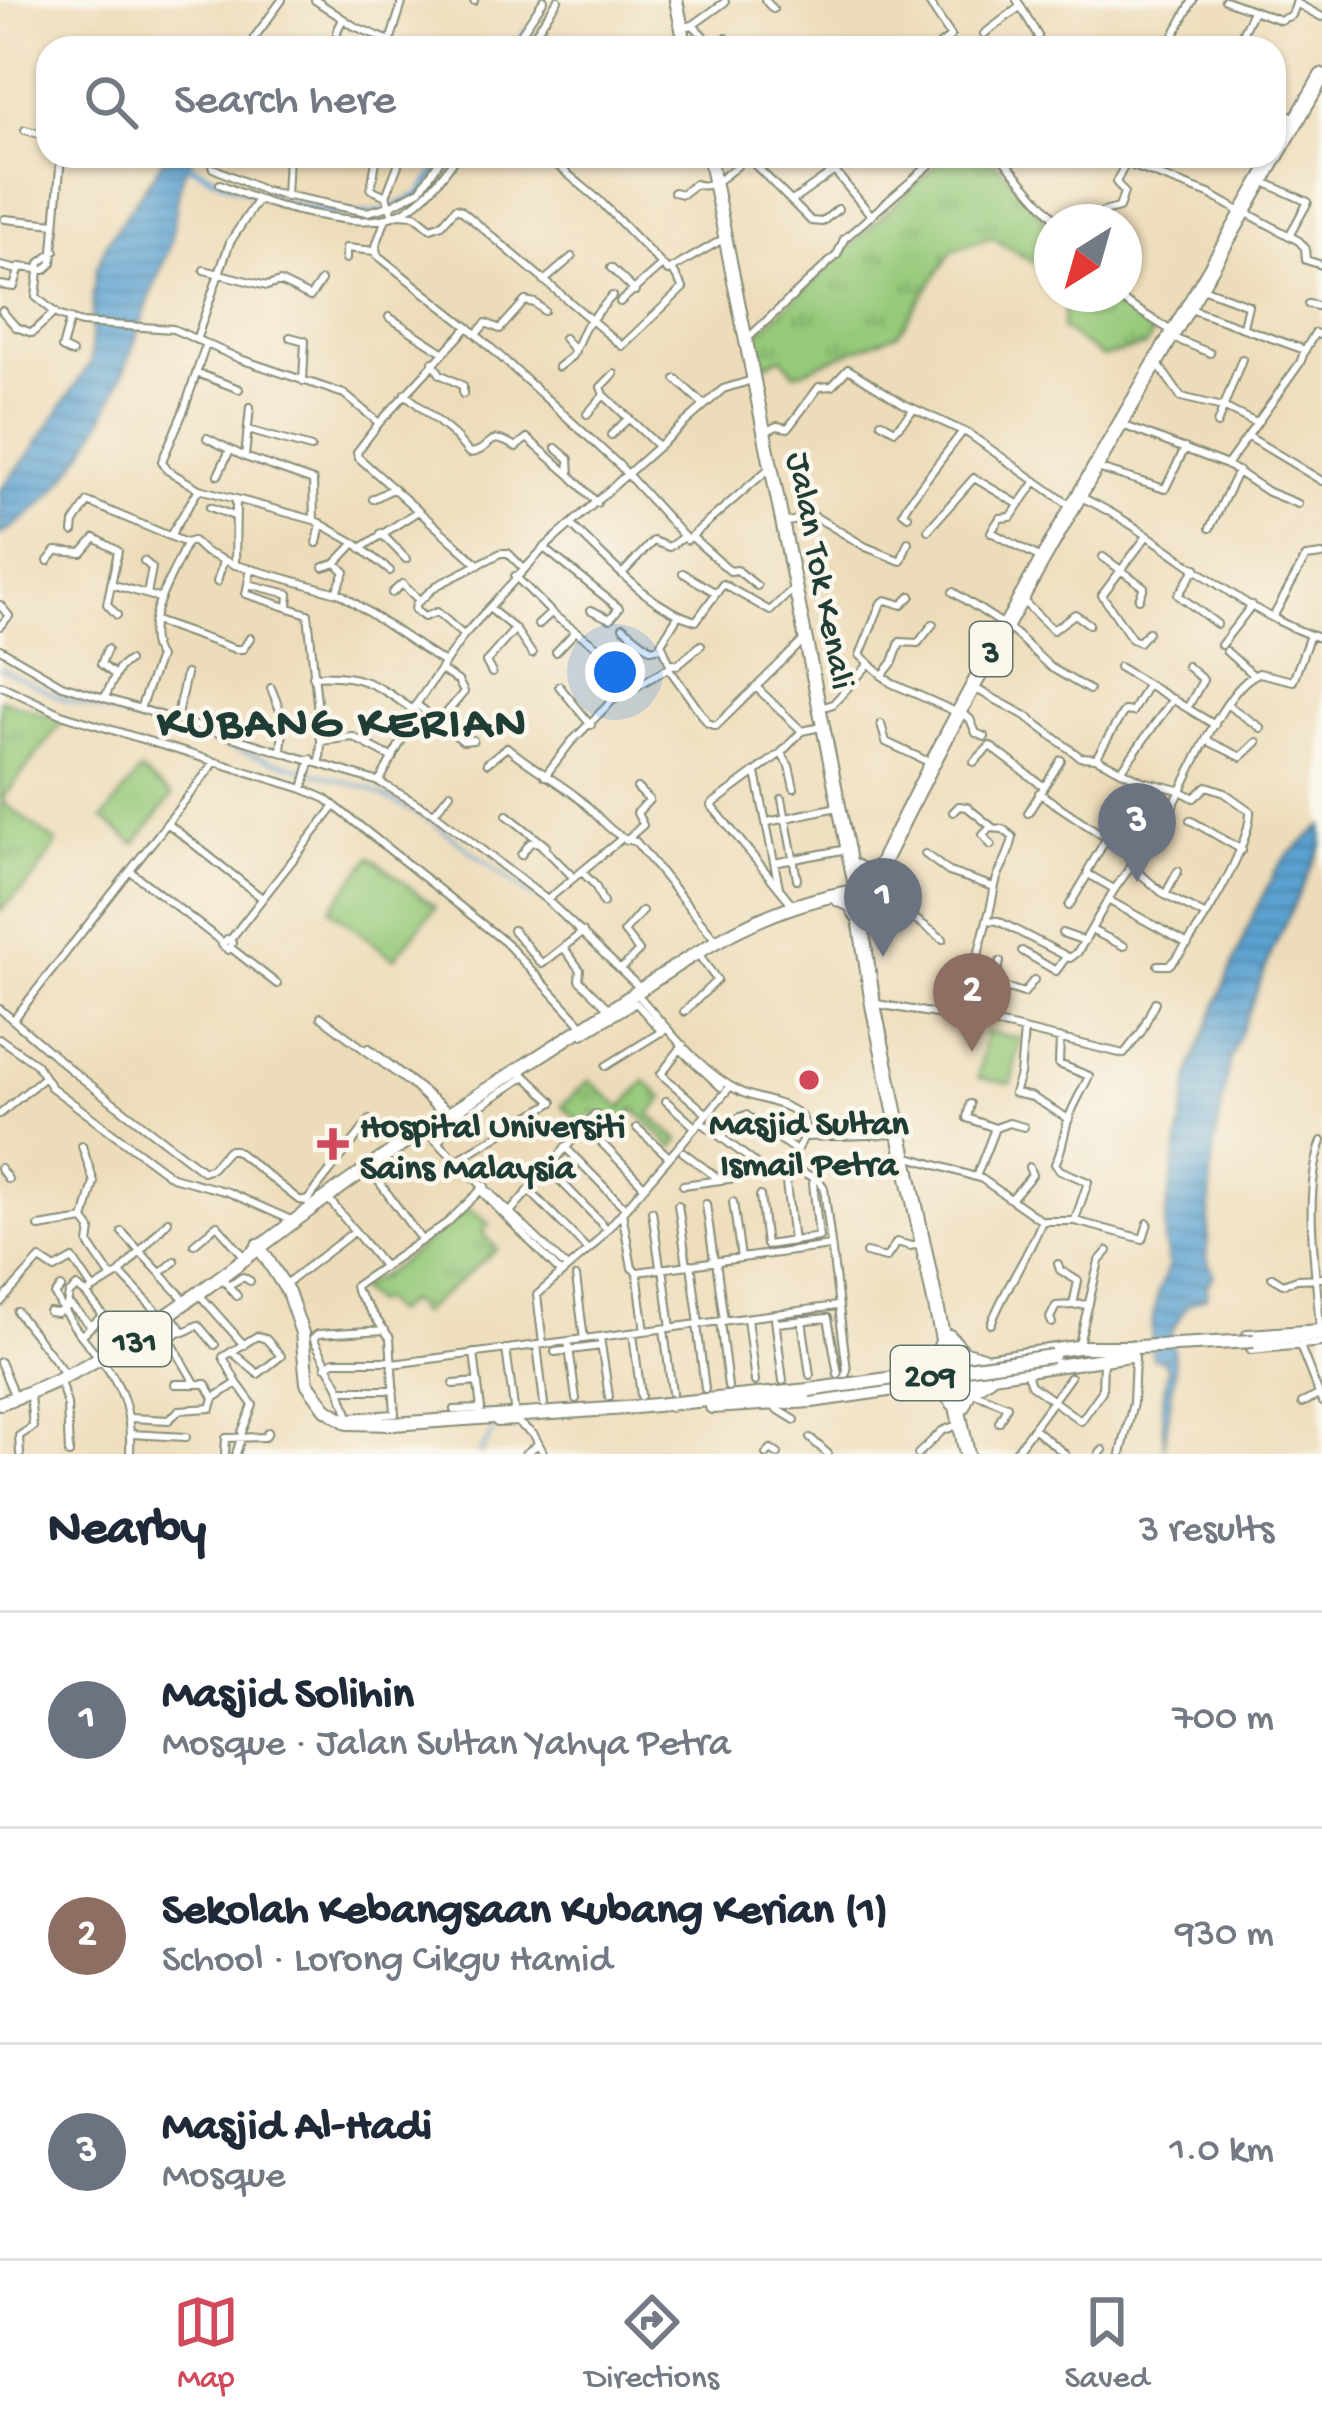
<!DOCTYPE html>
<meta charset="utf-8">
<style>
body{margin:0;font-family:"Gochi Hand",sans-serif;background:#f6f6f7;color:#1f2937}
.compass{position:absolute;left:1034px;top:204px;width:108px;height:108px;border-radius:50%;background:#fff;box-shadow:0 3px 9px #0004;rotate:217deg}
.you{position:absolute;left:615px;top:672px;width:42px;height:42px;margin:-30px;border:9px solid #fff;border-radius:50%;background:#1a73e8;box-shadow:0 0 0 18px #1a73e833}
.badge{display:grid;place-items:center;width:78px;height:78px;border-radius:50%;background:#d1495b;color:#fff;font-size:39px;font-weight:700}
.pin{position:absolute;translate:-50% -99px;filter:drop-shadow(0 3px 6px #0008)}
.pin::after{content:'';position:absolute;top:63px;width:42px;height:36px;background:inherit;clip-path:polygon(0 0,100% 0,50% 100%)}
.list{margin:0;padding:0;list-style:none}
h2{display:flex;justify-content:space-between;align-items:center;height:156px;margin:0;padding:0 48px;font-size:51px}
h2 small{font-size:39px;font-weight:400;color:#747a83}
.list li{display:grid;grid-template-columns:78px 1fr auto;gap:36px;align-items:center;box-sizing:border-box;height:216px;padding:0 48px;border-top:3px solid #e0e1e3}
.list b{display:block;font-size:45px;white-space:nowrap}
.list p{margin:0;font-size:39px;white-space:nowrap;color:#747a83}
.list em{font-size:39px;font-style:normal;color:#747a83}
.icon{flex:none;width:66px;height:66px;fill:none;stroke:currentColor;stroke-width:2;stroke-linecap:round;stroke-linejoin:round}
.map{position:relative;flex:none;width:1322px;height:1454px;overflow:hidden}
.search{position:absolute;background:#fff;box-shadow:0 3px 9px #0004;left:36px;right:36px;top:36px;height:132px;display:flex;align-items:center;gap:30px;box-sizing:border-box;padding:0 42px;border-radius:36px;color:#747a83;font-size:45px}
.sheet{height:804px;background:#fff}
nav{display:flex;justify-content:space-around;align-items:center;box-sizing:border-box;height:168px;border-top:3px solid #e0e1e3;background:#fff;font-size:33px;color:#747a83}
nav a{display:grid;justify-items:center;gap:6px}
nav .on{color:#d1495b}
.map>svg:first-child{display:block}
.grass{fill:url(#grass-tufts);stroke:#5a8356;stroke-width:3}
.pitch{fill:#96c979;stroke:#5a8356;stroke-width:3}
.water{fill:url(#water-rules);stroke:#3d7082;stroke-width:3}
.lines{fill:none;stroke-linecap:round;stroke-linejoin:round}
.stream{stroke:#5ba2d1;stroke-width:3}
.canal{stroke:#5ba2d1;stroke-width:6}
.minor-casing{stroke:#868c76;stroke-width:10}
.primary-casing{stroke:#868c76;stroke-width:16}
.trunk-casing{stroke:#868c76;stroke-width:18}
.minor{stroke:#fff;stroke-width:6}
.primary{stroke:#fff;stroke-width:12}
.trunk{stroke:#fff;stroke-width:14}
.primary-bridge-casing{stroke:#868c76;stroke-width:16;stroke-linecap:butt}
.primary-bridge{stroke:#fff;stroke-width:12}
.poi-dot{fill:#d1495b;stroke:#fbf7ec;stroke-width:4.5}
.labels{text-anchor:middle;stroke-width:9;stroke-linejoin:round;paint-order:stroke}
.shield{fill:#fbf7ec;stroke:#61756b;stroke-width:3}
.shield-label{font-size:33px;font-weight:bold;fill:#1f3d34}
.street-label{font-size:36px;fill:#1f3d34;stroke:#fbf7ec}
.poi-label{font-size:36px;font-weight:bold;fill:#1f3d34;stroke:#fbf7ec}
.district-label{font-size:48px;font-weight:bold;letter-spacing:3px;fill:#1f3d34;stroke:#fbf7ec}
</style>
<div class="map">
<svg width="1322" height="1454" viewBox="0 0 1322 1454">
<defs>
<pattern id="grass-tufts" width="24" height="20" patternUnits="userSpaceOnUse" patternTransform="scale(3)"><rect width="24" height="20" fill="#96c979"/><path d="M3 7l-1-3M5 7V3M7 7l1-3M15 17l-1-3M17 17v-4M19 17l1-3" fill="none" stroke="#7aa464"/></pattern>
<pattern id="water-rules" width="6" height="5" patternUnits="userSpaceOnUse" patternTransform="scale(3)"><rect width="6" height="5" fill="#5ba2d1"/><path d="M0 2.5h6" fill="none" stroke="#4b85aa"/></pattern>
</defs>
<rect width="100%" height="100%" fill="#fbf7ec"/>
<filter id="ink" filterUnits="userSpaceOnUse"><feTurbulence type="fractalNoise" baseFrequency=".00833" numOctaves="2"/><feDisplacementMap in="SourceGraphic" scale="24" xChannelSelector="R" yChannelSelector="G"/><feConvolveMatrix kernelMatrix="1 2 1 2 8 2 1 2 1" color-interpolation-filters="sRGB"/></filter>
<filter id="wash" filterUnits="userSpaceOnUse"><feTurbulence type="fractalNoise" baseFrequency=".004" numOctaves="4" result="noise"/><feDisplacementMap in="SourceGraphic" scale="48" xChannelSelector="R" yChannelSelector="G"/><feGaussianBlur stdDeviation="2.7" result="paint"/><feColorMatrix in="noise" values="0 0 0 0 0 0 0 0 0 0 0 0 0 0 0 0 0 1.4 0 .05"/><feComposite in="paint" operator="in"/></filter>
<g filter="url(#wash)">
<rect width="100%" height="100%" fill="#eddcb9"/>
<path class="grass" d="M946,156H990L1052,228V279L1042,268L991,237L952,251L898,333L795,374L782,357L761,366L755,336Z
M1066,294H1099L1153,333L1146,346L1102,357L1062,329Z
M0,699L63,721L1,801L57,843L34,878L0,911Z
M589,1080L622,1108L645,1081L664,1098L650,1115L679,1140L673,1148L634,1109L612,1130L594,1112L582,1123L562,1106Z
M470,1209L489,1224L482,1231L497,1249L420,1314L409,1301L393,1313L380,1299L374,1303L357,1289L389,1271Z"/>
<path class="pitch" d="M140,771L172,796L135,844L103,819Z
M371,857L435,907L394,959L330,909Z
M986,1032L1020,1038L1011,1084L978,1078Z"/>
<path class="water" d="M166,156H194C174,181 178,215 170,245C165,262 156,279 150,297C121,385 86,486 0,535V490L32,451L91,362L93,293L97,267L107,243Z
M1322,826V845L1274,947L1230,1059L1212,1160L1207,1259L1214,1275L1207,1284L1206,1297L1186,1306L1171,1333L1175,1368L1164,1448L1162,1407L1167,1367L1164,1361L1153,1358C1148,1324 1156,1295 1169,1265L1164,1241L1166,1214L1192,1065L1255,911L1275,872L1287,856Z"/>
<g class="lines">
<path class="stream" d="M0,668L63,699L370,789L434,823L533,898
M480,1454L495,1428"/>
<path class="canal" d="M517,48L526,31
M182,161C233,190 327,223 385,212
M394,208L421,194L448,156"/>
</g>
</g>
<g filter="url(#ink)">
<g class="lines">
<g class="minor-casing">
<path id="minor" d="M315,0L354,26L390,41
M474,0V1
M765,0L773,9
M927,0L951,36L936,48
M1017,0L1038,36L1035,48
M1225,0L1280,20L1292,15L1296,4
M1296,3L1322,17
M693,25L715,48
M683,27L693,25L725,2
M984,34L1021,6
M254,38L282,0
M726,38L735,48
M338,48L337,31L343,19
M388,48L403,0
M511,48L544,0
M525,48L558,0
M567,48H576
M599,48L607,42L614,48
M1167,48L1193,0
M1235,48L1253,11
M1274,108L1294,117
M25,130L48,136
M374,156L376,161L371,189L386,196L393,216
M546,156L599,200L668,271L723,239
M746,156L811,221L822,222L838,209
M822,156L871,215
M1000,156L1058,222
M1106,156L1209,194L1241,212
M213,168L265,191L367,212L390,206L420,190L443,156
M1266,183L1308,202L1289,236
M220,184C250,198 279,208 312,214C389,229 411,221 457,156
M674,192L682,194L695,184C711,190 724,176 737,166
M386,196L398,165
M286,197L288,156
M792,201L833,172
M397,214L415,215L431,228L442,224L456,208L461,210L622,346L683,288L673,271
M1249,214L1299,241L1305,248L1306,260L1322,265
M5,219L55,224
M385,221L376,246L377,255L468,327L559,410L619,465L687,540L772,466
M1097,222L1103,212L1119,208L1124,192L1116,182L1125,165
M55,251L40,263L36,297L58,315L81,323L173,329L240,359L344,394L379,423L357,452L358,457L479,565
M346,259V248L375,251
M1,266L18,270
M611,268L635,291
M204,270L267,286L280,282L310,297L321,281
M544,281L572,257
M0,285L14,287L20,267L45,270L52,263L61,156
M1205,289L1248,305L1243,326
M1112,294L1170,330
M620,302L662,265
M1308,304L1322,307
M1193,310L1305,350L1315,333L1322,336
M2,311L16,327L32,333L55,312
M389,317L443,352
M70,319L62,348L72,353
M476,334L486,323L500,329L525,301L535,303L544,311
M290,337L305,341L303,381
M564,338L575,351
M747,339L837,255L844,239L940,156
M1176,339L1210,353
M196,340L230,242L257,201
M433,362L440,374L463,386V394
M558,367L572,356L585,327L612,296
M1160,367L1181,397L1223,407L1256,423
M197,373L239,389
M676,379L704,405
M405,394L453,434L469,453C494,451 484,428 516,447L527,438L570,475
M604,395L601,387L614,374
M587,414L604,395L658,446
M881,422L895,430L914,409
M379,423L468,327
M1217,424L1242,359
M1125,426L1227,465L1268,492L1298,504
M248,430L311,448
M767,431L777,426L788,428L819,387L832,386L848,369L904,404L969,434L1071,506
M611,435L629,418
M1249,437L1322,481
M207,438L245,457L313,481L314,520
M556,448L569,459L570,475L597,503
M245,457L250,407
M1227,465L1300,363L1305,350
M1100,469L1165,489L1185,448
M218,475L230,450
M1036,481L1011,517L1000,518L991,532L1041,558
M199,489L167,470L162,461L184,410L206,344
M1083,498C1166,537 1234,611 1322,639
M373,499L394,488
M236,501L235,565L251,569L246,594L308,614L321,741L320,761
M210,507L234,516
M908,516L903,512L908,503L963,431
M784,523L814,516L866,547L901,561L908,542
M571,525C609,560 646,606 696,621L723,584L770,611L794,588
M1210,528L1238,471
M928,530L974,478L1018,504
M73,532L74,523L88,502L186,543L193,541L205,552L235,565
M381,533L406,559
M171,534L199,489L314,520L355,543L390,571
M1147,536L1102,595L1132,639L1139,642L1148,632
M693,538L730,571L737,570L757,586
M317,543L321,523
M361,548L418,511
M544,548L619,608L610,619L591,610
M1103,557L1144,587L1139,599
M48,561L56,551L82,553L95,538L118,551L107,604L117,615
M144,561L152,568L147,594
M336,563L354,544
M324,567L336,563L345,572L336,592
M1196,568L1178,595L1217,624
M251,569L341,594L444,663
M623,573L653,541L669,547L683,537
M683,573L716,593
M515,576L556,617L602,650
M217,582L223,561
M111,584L159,598
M248,584L289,594L288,607
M953,592L1004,625
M392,593L402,584L419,600
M911,596L902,605L886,600L881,603L860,655L891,683L956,712
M1023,601L1053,630L1075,614L1089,624
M0,605L9,616L0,626
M489,608L515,629L532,654
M678,616L661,643L669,662L677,665L701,645
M1273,617L1306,557L1322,555
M155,621L235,649H243L250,638
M538,625L551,613
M623,627L651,649L661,647
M1008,627L1050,667L1089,690
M462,634L437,612L424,617L415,610L416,604L436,586L501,553H508L523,568
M1221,645L1252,605
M0,649L62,685L379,782L434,813L547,900L640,988
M107,649L101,664L115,675
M1226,651L1253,675
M556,652L574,633
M1187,666L1203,680L1189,705
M1119,667L1215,725
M670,670L708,723L716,726L804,640
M492,673L486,662L515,629
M313,676C360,673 376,684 413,710
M882,676L893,662L900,642L918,643L933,624
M0,685L61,714L303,789L326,799L506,943L584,1027
M559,686L591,725
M271,688L284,720L281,750
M757,688L802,731
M976,689L1026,716L1080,757L1096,758L1142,781L1179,790L1194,798L1207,786L1222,791L1250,811C1252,843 1194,944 1169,965H1158
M105,697L119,668L128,661
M416,704L463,741L473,740
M1229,706L1261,728
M821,708L833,704L869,664
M140,709L159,657C137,625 175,574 186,543
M963,713L970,719L976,733L985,737
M176,720L186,674
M438,723L464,692L458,681L441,670
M881,724L886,742L931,763
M1206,740L1241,757L1257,742
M321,741L353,737L393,758
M781,753L789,766L794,788
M1096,758L1124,711L1132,712L1147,685
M974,762L990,746L1043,786
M487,763L507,747C529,766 554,779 577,797C599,814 609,836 636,842L715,939
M1121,771L1173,699
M756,773L779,887
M545,776L571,742L612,701L673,665
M379,782L409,727L415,706L464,635L544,548L723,389L752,380
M303,789L311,759
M1039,793L1105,837
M782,799L797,879
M953,812L959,806L967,807L993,828
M434,813L450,793
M1028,813L1061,760
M507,815L546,846
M1190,820L1242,850
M768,822L837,807
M167,823L262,898
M626,840L643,825L637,813L649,800L637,788
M925,854L949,872L994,887
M521,855L530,843L538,842L573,877
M774,863L847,849
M1130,865L1165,895L1204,915
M130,871L222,942
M582,872L595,885L603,903
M1114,889L1088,874V870L1115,824
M879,893L943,939
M1165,895L1178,871
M547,900L621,839
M1108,900C1125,870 1151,845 1168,815C1188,782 1223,686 1259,673L1293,681L1310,635
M792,904L711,805L781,753L802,731L821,727
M1069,906L1088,874
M987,920C992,906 993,891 997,878C1003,863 1010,854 1013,837L1003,829L990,828L983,835L991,845
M513,930L542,964L583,932
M1091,930L1124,946
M1062,933L1085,941
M227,939L232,943L228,950L222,945Z
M230,940L335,806
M231,948L277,984
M564,948L580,970L579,980L607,1007
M1022,951L1056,971L1066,957
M622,968L639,951L624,932L642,911
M971,977L1024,993L1034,980
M994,985L1000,962
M637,994C667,1028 700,1072 741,1092C758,1100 791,1103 802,1118C812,1132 796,1149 791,1162C798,1176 817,1173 824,1188L847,1370L844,1379
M877,1004L1007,1026L1124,1054L1141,1032L1155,1002
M0,1009L71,1070L203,1171L212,1168L228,1150H235L299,1200L307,1201L370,1120L398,1143
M684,1012L717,980L697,953
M321,1017L412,1085L444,1115
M962,1018L987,920L998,921L1070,958L1078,952L1108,900L1188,944
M14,1019L215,762
M1024,1030L1020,1075L1014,1093L1032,1097L1069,1119
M583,1035L636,1003L662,1032
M1060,1038L1059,1064L1089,1076C1083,1089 1075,1102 1070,1115C1063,1132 1064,1148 1055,1164L1060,1170L1088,1182L1075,1220
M0,1039L36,1064L51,1087L172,1177L228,1192L291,1220
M683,1045L661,1074L707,1114
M369,1048L452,1114
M680,1049L721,1087
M606,1066L664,1030
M666,1101L695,1127
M970,1104L967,1118L995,1128L1009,1123L1024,1127
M0,1114L43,1078
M584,1125L644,1186
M637,1128L669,1157
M425,1130L566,1267
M804,1137L899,1134
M722,1138L738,1118L746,1115L796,1151
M441,1139L444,1130L524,1077
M82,1146L94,1182L84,1220L91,1229L89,1244L112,1278
M565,1147L625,1208
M683,1152L720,1180
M913,1158L982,1179L1042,1221H1075L1143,1239L1148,1223
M459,1159L553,1102L519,1070
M547,1167L607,1229
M0,1168L8,1179
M369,1168L422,1241
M976,1177L995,1128
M786,1183L793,1242
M683,1185L751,1176L758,1170L755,1163L700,1121
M480,1190L560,1272
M529,1190L588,1250
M760,1196L766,1245
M327,1197L384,1267
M1012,1198L1032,1175L1029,1167
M733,1202L741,1258
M706,1204L714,1261
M678,1205L687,1265
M511,1211L595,1114
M652,1211L660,1267
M622,1212L632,1268L637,1272L830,1246
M39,1227L84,1220
M122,1232L186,1301
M194,1244L217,1225L243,1255
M767,1245L819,1237L813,1183
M866,1253L886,1258L897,1242L911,1246L920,1243
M716,1261L724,1321
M691,1264L699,1324
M1058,1264L1060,1270L1078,1281L1073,1305
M663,1268L671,1328
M162,1272L175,1261
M637,1272L645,1331
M120,1273L163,1318
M576,1277L584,1339
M1272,1277L1283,1284L1297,1279L1322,1278
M222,1278L237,1296
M288,1282L355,1231
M228,1285L243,1277L250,1281
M61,1288L55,1295C87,1360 134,1367 130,1454
M199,1294L244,1345
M0,1303L40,1259L55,1269L73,1259L93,1289
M67,1305L69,1294L77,1287L86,1294L120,1273L168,1221
M17,1312L66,1375
M49,1312L57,1313L70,1305L91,1326
M171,1316L184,1332L198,1325L215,1345
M747,1318L755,1382
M775,1319L783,1381
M802,1320L810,1375
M720,1321L728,1387
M776,1323L828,1318L838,1374
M1052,1323L1050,1318L1056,1306L1089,1304
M697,1324L705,1389
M991,1324C1005,1288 1028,1257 1042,1221
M1320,1328L1247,1333L1244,1338L1251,1350L1322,1343
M664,1329L672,1393
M182,1330L169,1338L195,1383
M385,1330L318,1334L313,1338L339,1387L349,1417L395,1414L390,1338L356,1291L355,1286L447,1223L485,1186
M83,1334L103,1315L86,1294
M633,1334L641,1396
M1320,1334C1318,1273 1301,1200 1322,1141
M600,1337L609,1397
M568,1341L576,1399
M543,1344L537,1295L592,1247L730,1087
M1079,1344L1099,1261L1108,1251
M537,1345L544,1404
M1300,1346L1322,1402
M506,1349L514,1408
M555,1352L601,1346
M150,1355L172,1343
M0,1362L15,1397
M392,1364L837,1306
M326,1366L334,1361H392
M1026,1372L1031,1385L1081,1421L1102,1391L1103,1361
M60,1381L67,1404L69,1454
M237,1383L253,1405L242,1432
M175,1384H206L214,1398
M454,1384L478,1382
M340,1390H394
M973,1392L1007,1406L999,1422
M1302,1403L1319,1395
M772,1406L795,1420
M454,1410L481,1409L474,1353
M131,1418L169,1420L179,1410L211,1408L214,1398L237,1383L223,1357L257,1336L266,1339L281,1356L258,1374L232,1352
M494,1420L497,1423L517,1422L534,1435L544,1454
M1033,1428L1065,1454
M131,1434L186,1437
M810,1438L828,1454
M20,1454L19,1436L33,1427L30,1395
M225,1454L226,1438L265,1437L268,1432
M236,1454L241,1438
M525,1454L537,1445
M766,1454L771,1449L778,1454
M918,1454L942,1431L957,1425
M1014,1454L1070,1377
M1099,1454L1103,1450
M1121,1454L1133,1403L1135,1357"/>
</g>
<g class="primary-casing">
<path id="primary" d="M676,0L686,48
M258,1245L288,1292L302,1333L307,1383L326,1409L348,1423L393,1424L625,1408L809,1390
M1254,1341L1322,1334
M949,1365L1077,1347H1131
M0,1403C126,1361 224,1271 330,1195C418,1131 513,1074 604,1014C687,959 754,907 856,891L709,156
M712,1407L812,1401L1131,1355"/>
</g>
<g class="trunk-casing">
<path id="trunk" d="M855,867L868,874L880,866
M861,890L876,875C1010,600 1171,341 1322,76
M861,890L856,891L873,1005L967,1454
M837,898L851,904L858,916
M866,926L883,874
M949,1337L963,1353L982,1359
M920,1369L934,1363L942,1344
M929,1386L944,1391L954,1403
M962,1407L969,1391L989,1377"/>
</g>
<use href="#minor" class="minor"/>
<use href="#primary" class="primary"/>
<use href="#trunk" class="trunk"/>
<g class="primary-bridge-casing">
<path id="primary-bridge" d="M1137,1347L1254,1341
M809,1390L1052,1356"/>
</g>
<use href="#primary-bridge" class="primary-bridge"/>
</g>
</g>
<g class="poi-dot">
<circle cx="809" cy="1080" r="12"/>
<path d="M327 1126h12v12h12v12h-12v12h-12v-12h-12v-12h12z"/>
</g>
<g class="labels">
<g class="shield">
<rect x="970" y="622" width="42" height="54" rx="9"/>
<rect x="99" y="1312" width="72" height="54" rx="9"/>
<rect x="891" y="1346" width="78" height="54" rx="9"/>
</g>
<g class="shield-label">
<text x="991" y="661">3</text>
<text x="135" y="1351">131</text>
<text x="930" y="1385">209</text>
</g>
<g class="street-label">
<text transform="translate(824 570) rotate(79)" y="13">Jalan Tok Kenali</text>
</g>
<g class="poi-label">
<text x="809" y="1133">Masjid Sultan<tspan x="809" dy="41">Ismail Petra</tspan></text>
<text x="360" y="1136" text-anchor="start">Hospital Universiti<tspan x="360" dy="41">Sains Malaysia</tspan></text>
</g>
<g class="district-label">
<text x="343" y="735">KUBANG KERIAN</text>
</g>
</g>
</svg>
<svg class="compass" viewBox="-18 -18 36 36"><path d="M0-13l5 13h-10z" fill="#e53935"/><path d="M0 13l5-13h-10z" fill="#747a83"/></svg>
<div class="you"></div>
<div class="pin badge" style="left:883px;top:957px;background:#6b7280">1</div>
<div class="pin badge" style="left:972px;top:1052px;background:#8d6e63">2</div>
<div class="pin badge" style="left:1137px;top:882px;background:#6b7280">3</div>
<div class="search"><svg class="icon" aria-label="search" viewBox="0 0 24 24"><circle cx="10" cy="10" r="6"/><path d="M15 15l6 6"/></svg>Search here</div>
</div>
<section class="sheet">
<h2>Nearby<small>3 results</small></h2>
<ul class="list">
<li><span class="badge" style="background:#6b7280">1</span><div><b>Masjid Solihin</b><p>Mosque · Jalan Sultan Yahya Petra</p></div><em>700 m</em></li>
<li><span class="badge" style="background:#8d6e63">2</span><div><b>Sekolah Kebangsaan Kubang Kerian (1)</b><p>School · Lorong Cikgu Hamid</p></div><em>930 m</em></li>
<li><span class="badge" style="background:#6b7280">3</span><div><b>Masjid Al-Hadi</b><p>Mosque</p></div><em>1.0 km</em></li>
</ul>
</section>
<nav>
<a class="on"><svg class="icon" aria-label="map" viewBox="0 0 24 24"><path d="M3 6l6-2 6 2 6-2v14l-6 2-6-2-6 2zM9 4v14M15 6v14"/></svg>Map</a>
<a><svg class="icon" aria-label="directions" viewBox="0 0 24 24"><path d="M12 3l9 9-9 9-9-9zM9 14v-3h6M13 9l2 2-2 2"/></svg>Directions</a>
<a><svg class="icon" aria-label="saved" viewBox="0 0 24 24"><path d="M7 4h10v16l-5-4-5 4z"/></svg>Saved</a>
</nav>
